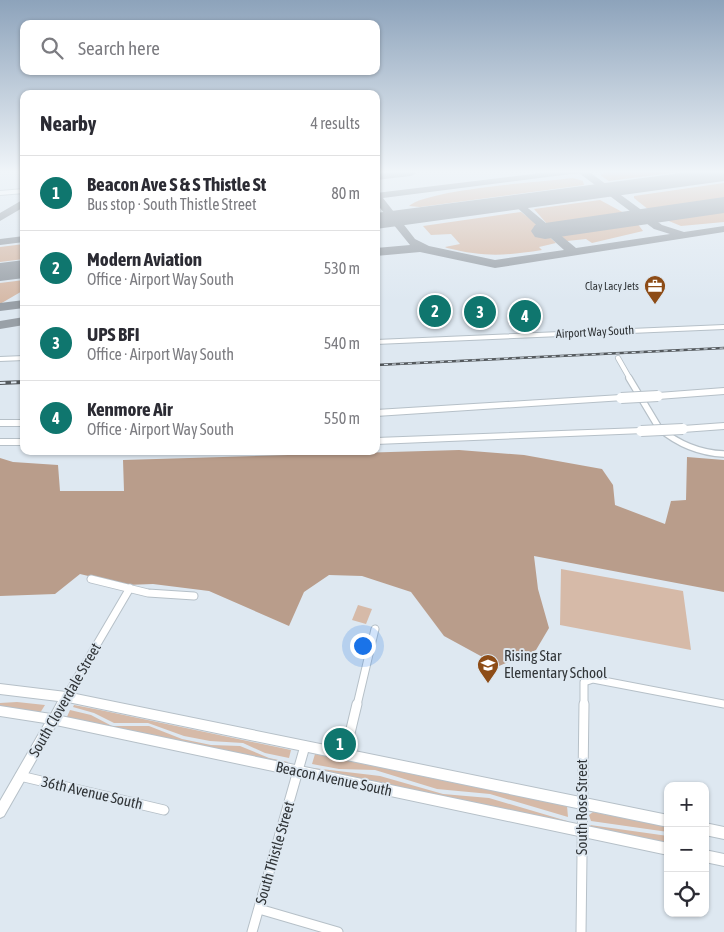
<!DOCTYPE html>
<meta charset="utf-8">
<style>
body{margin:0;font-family:"Asap Condensed",sans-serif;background:#f2f2f3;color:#2b2b33}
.controls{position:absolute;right:15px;bottom:15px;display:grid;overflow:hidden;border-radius:10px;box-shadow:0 1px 4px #0004}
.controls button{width:45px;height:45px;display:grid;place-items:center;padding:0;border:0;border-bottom:1px solid #e1e1e2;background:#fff;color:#2b2b33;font:25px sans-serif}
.you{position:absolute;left:362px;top:645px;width:18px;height:18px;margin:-12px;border:4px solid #fff;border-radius:50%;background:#1a73e8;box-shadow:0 0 0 8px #1a73e833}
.badge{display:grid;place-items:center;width:32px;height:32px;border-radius:50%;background:#0f766e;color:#fff;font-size:16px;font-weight:700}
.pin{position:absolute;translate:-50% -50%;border:2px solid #fff;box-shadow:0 1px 5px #0006}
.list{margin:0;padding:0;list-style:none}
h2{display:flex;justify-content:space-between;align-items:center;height:65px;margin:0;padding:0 20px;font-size:21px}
h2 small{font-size:16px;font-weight:400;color:#7c7c81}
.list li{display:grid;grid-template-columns:32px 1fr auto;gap:15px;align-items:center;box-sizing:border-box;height:75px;padding:0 20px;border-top:1px solid #e1e1e2}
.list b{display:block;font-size:19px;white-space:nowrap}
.list p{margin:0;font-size:16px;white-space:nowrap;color:#7c7c81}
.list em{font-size:16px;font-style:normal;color:#7c7c81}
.icon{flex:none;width:28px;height:28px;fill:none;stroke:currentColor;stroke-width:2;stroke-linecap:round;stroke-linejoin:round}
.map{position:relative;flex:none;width:724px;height:932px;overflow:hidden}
.search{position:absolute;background:#fff;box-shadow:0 1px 4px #0004;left:20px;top:20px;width:360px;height:55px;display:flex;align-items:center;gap:12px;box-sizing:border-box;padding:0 18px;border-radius:10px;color:#7c7c81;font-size:19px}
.panel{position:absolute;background:#fff;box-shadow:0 1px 4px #0004;left:20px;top:90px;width:360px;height:365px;border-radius:10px}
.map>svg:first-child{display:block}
.green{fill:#d6baa8}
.forest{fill:#b99d8b}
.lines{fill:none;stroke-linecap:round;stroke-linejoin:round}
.taxiway{fill:#99a0a7;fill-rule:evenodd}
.runway{fill:#99a0a7;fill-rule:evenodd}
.street-far3-casing{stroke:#b6c0c8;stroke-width:6}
.street-far2-casing{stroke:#b6c0c8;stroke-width:8}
.street-far1-casing{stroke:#b6c0c8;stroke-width:9}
.street-casing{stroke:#b6c0c8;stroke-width:11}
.secondary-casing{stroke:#b6c0c8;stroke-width:2}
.primary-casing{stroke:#b6c0c8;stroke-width:2}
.highway-casing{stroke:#b6c0c8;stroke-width:2}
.street-far3{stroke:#fff;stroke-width:4.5}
.street-far2{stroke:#fff;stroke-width:5.5}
.street-far1{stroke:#fff;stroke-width:7}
.street{stroke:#fff;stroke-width:9}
.secondary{fill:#fff;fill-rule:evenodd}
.primary{fill:#fff;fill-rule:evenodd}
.highway{fill:#fff;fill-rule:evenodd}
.rail-far1-casing{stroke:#54595d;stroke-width:2.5}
.rail-casing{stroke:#54595d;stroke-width:4}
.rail-far1{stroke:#dee8f1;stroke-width:1;stroke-dasharray:4;stroke-linecap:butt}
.rail{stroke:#dee8f1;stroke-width:2;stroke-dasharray:5.5;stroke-linecap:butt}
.highway-bridge-casing{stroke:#b6c0c8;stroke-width:12;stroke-linecap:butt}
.highway-bridge{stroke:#fff;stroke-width:10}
.labels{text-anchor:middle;stroke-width:4;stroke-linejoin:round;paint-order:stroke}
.far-poi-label{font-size:11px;fill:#313538;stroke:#dee8f1;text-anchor:end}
.street-label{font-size:12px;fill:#313538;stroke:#dee8f1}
.near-poi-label{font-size:15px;fill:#313538;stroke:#dee8f1;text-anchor:start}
.near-street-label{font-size:15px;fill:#313538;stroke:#dee8f1}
</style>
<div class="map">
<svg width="724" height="932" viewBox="0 0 724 932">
<rect width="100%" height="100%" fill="#dee8f1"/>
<path class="green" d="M612,171H686L609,181L601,176V174Z
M573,178L583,181L584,185L420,207L409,206C428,189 542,182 573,178Z
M724,183V200L649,210L634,198V196Z
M600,200L626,214L547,224L534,209Z
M724,210V222L681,226L664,219Z
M521,212L540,226H537L556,243L539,247L542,250C504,256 484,257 447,248L445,247L460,244L451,234L431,235L423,226Z
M637,223L643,231L592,243L586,239L567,241L558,235Z
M24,244V259L0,262V247Z
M24,280V290L0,304V283Z
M561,569L683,591L691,650L560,625Z
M358,605L372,609L366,624L352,620Z
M17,702L45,705L40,713L0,708V703Z
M74,705L100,710L291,750L289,758L265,753L243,743L210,741L184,736L148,723H114L94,713L73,707Z
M70,710L91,715L112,726H149L182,739L211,745L240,746L269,758L288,762L287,765L66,719Z
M315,754L567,806L568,817L490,794L437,789L375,770L339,769L312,764Z
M313,768L380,776L443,794L489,798L567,821V824L314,771Z
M593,812L668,827V832L591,821L589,815Z
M590,825L668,836V845L593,828Z"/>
<path class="forest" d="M459,450L524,455L602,469L613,485L615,505L665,524L671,501L686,500L687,457L724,460V592L534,556L538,589L549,628L536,650L499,666L444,636L411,592L362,576L329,575L304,592L289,626L209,591L153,584L126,585L80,574L55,594L0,596V458L13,462L58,465L60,491H124L123,460Z"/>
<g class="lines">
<path class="taxiway" d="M407,171L416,173L411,176L376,180V174Z
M557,171H588L662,225L684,232L724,226V232L495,268L420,252L376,256V248L410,245L376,203V193ZM579,173L654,229L670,234L576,248L517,199L512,202L513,204L564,250L495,260L429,246L415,239L383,198Z
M24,199V207L0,221V213Z
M24,236V242L0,245V239Z
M24,300V308L0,311V303Z
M24,317V325L0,329V321Z"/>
<path class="runway" d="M696,171H724V181L376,229V213Z
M724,197V213L545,239L535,237L531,231L535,225L545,223Z
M24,260V278L0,281V263Z"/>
<g class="street-far3-casing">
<path id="street-far3" d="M618,358L630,379"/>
</g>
<g class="street-far2-casing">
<path id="street-far2" d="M629,378L659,428C678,444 699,453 724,454"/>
</g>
<g class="street-far1-casing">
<path id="street-far1" d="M91,579L148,593L194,596
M66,697L130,588
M357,705L375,629
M584,705V682L593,679L724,704"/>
</g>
<g class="street-casing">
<path id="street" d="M345,754L357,704
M20,776L164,810
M259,909L338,932
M252,932L305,746
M581,932L584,704"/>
</g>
<g class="secondary-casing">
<path id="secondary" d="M724,325V329L376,344V340Z
M24,356V360L0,361V357Z
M0,684L66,692L668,815V827L68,702L61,716L668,843V855L56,725L4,816L0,818V801L45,723L0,716V706L51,714L58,701L0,694Z
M705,823L724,827V839L705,835Z
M705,850L724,854V866L705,862Z"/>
</g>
<g class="primary-casing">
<path id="primary" d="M24,189V193L0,195V191Z"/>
</g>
<g class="highway-casing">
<path id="highway" d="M724,388V394L658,399L654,396L658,393Z
M621,395L625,398L624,400L376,416V410Z
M0,420H24V426H0Z
M724,423V429L683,432L678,429L683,426Z
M641,428L646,431L644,433L376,444V438Z
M0,439H24V445H0Z"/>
</g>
<use href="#street-far3" class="street-far3"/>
<use href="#street-far2" class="street-far2"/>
<use href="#street-far1" class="street-far1"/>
<use href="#street" class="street"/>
<use href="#secondary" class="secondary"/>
<use href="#primary" class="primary"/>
<use href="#highway" class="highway"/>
<g class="rail-far1-casing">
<path id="rail-far1" d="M376,365L724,348"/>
</g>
<g class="rail-casing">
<path id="rail" d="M0,383L24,382"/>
</g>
<use href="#rail-far1" class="rail-far1"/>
<use href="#rail" class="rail"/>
<g class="highway-bridge-casing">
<path id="highway-bridge" d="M621,398L658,396
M641,431L683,429"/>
</g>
<use href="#highway-bridge" class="highway-bridge"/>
</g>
<linearGradient id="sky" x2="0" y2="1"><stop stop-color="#8da3bb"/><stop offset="0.57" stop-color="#f0f5f9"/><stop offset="1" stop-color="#f0f5f9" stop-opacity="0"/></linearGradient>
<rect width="724" height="301" fill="url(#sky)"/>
<defs>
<g id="office-pin" transform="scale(1.125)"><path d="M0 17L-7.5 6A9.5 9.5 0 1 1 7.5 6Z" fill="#8d4c17" stroke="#dee8f1"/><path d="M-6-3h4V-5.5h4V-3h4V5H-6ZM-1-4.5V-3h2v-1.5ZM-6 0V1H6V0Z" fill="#fff"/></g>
<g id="school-pin" transform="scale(1.125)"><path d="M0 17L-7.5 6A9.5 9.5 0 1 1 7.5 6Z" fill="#8d4c17" stroke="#dee8f1"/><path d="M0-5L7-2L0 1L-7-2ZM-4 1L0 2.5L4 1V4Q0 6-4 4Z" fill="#fff"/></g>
</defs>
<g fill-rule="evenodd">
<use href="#office-pin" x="655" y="286"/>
<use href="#school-pin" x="488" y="665"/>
</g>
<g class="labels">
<g class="far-poi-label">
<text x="639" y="290">Clay Lacy Jets</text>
</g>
<g class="street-label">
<text transform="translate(595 332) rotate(-3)" y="4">Airport Way South</text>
</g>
<g class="near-poi-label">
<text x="504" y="661">Rising Star<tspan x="504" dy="17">Elementary School</tspan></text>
</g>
<g class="near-street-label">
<text transform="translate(65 700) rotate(-60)" y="5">South Cloverdale Street</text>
<text transform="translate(334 779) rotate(12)" y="5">Beacon Avenue South</text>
<text transform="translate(92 793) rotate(13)" y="5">36th Avenue South</text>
<text transform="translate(582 807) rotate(-90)" y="5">South Rose Street</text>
<text transform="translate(275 853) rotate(-74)" y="5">South Thistle Street</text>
</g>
</g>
</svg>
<div class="controls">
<button>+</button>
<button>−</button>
<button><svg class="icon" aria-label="locate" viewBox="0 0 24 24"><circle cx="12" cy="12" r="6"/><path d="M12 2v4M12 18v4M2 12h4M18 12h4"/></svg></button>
</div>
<div class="you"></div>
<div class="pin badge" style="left:340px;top:744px">1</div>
<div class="pin badge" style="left:435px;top:311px">2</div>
<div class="pin badge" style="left:480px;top:312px">3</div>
<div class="pin badge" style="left:525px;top:316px">4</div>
<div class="search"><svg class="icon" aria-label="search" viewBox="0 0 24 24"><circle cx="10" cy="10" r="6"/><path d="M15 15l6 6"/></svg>Search here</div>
<section class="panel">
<h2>Nearby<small>4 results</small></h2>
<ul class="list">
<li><span class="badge">1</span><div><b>Beacon Ave S &amp; S Thistle St</b><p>Bus stop · South Thistle Street</p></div><em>80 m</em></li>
<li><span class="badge">2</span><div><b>Modern Aviation</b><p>Office · Airport Way South</p></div><em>530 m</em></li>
<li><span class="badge">3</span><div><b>UPS BFI</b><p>Office · Airport Way South</p></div><em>540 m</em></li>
<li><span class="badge">4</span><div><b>Kenmore Air</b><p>Office · Airport Way South</p></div><em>550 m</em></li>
</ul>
</section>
</div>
